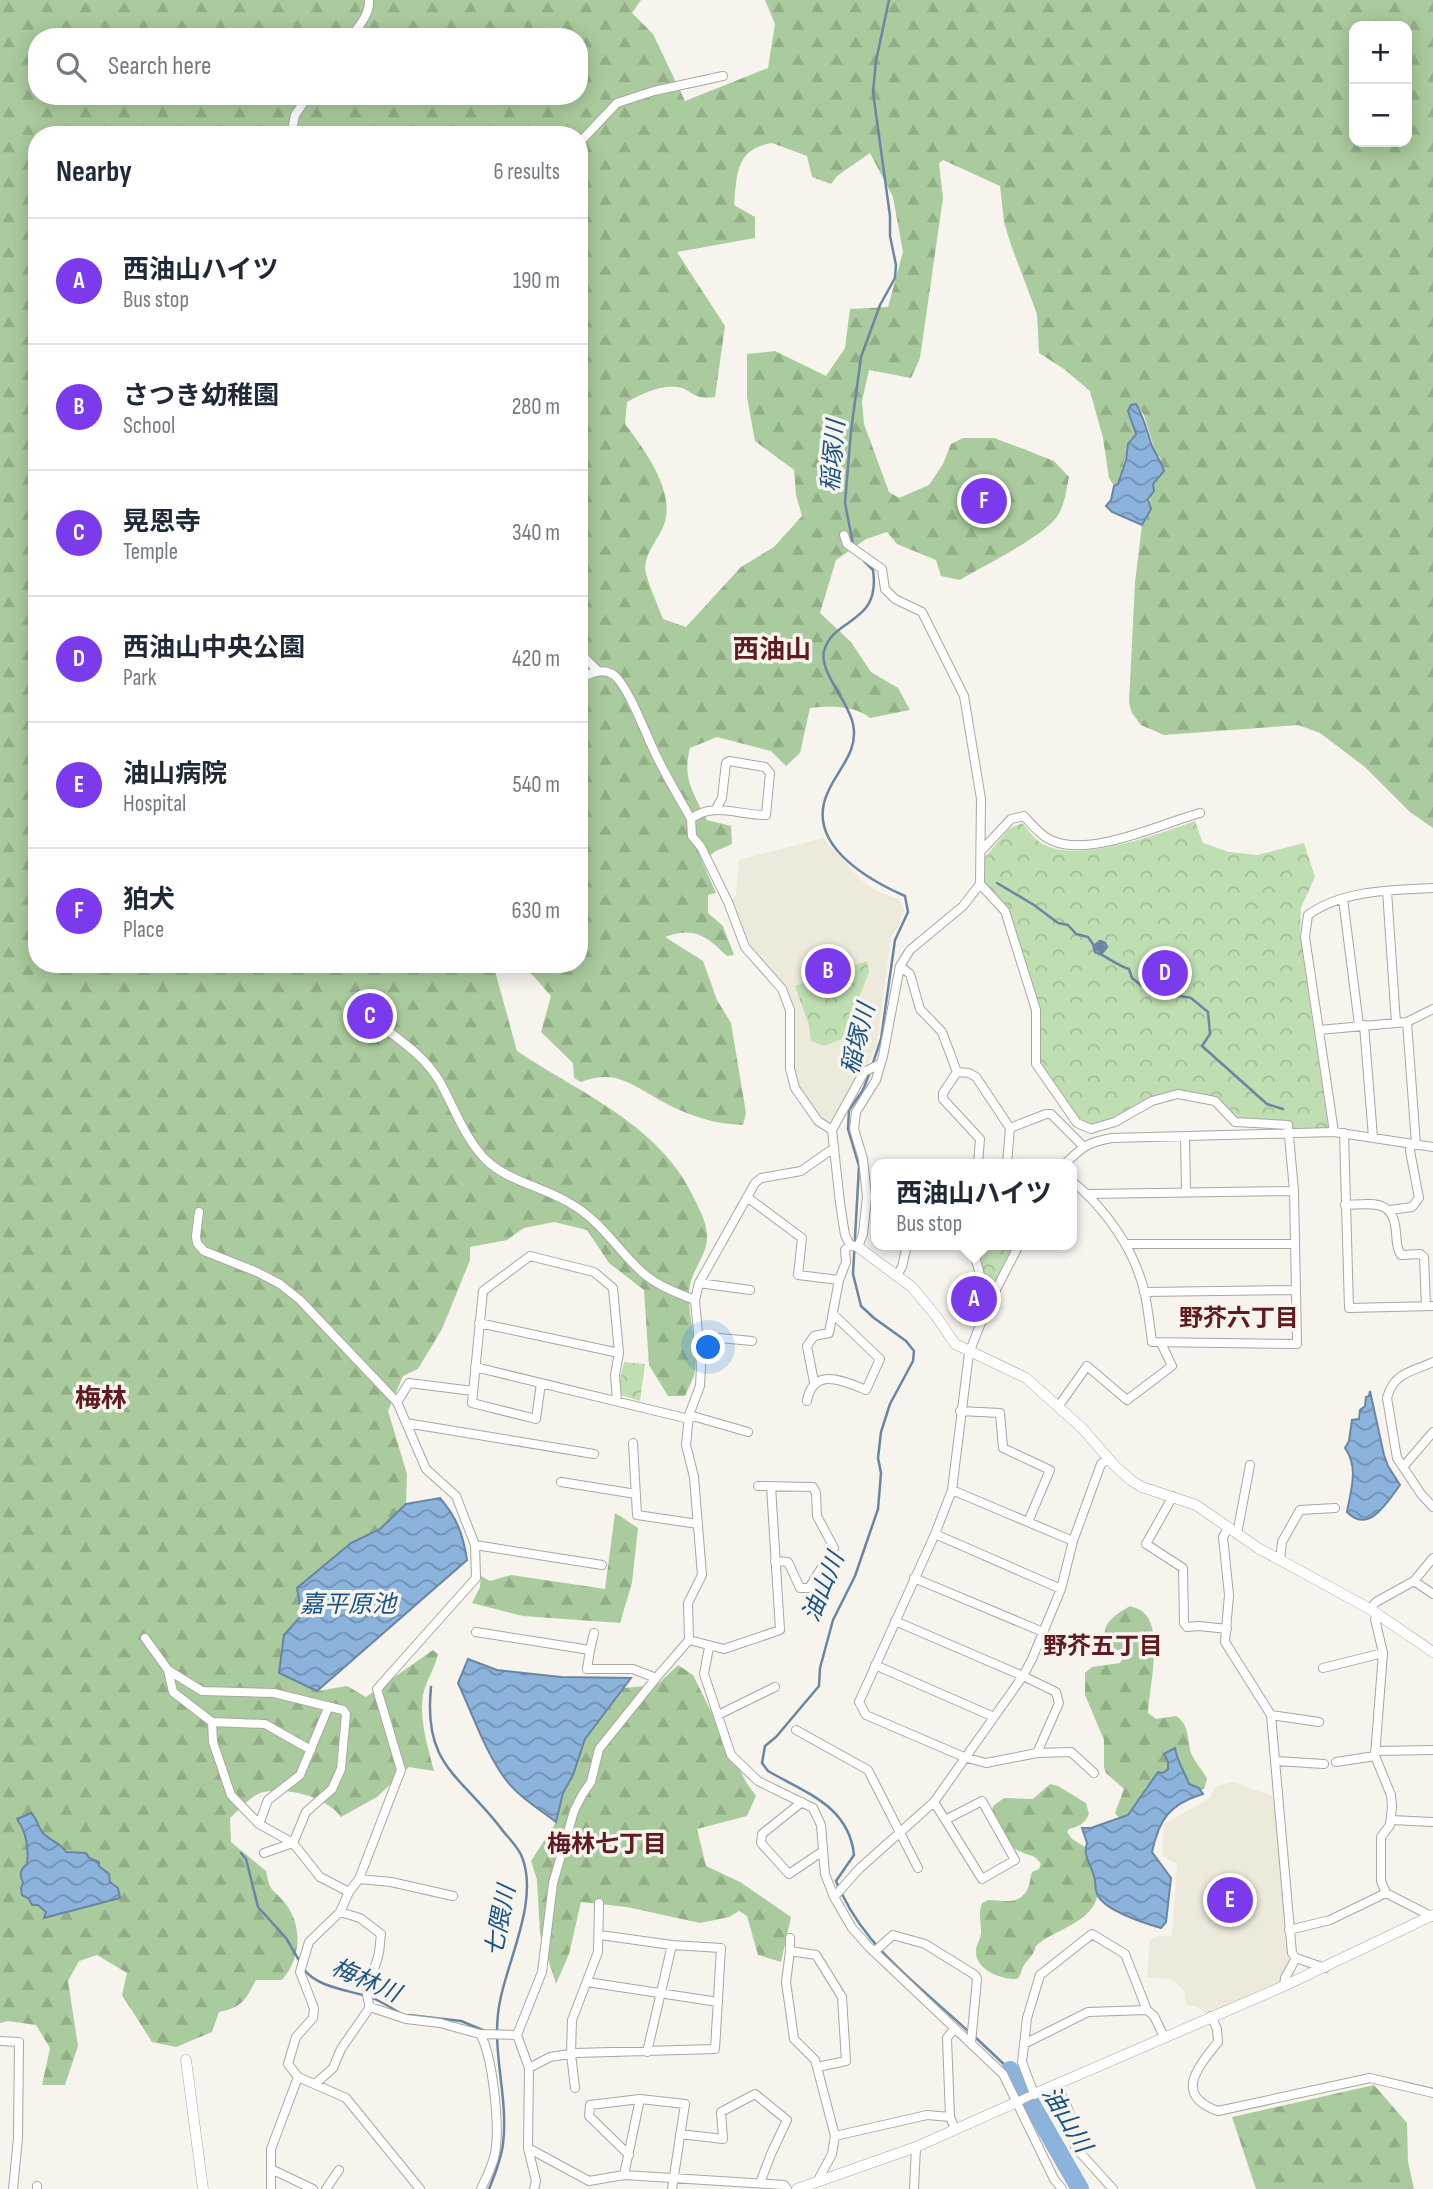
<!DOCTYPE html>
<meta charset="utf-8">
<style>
body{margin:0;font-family:"Sofia Sans Condensed","Noto Sans JP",sans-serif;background:#f6f6f7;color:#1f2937}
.controls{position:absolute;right:21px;top:21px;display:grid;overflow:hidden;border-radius:14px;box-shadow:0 4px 18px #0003}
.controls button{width:63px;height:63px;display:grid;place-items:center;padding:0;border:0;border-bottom:2px solid #e0e1e3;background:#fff;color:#1f2937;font:35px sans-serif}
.you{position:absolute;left:709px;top:1348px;width:24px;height:24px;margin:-18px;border:5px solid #fff;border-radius:50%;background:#1a73e8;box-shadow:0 0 0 10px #1a73e833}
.badge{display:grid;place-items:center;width:46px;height:46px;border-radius:50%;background:#7c3aed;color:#fff;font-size:23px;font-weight:700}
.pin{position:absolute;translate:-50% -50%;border:4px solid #fff;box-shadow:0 2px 7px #0006}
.popup{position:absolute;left:871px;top:1159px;width:206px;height:91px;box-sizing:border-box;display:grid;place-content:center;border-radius:14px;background:#fff;filter:drop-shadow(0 2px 5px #0005);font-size:23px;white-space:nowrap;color:#747a83}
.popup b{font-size:26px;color:#1f2937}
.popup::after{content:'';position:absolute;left:50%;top:100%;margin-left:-14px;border:14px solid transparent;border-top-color:#fff}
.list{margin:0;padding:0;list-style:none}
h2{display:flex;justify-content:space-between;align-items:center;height:91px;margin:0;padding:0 28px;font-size:30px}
h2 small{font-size:23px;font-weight:400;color:#747a83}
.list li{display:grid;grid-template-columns:46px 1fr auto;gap:21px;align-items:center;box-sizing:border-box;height:126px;padding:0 28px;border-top:2px solid #e0e1e3}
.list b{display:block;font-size:26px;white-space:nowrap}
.list p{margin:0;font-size:23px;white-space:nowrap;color:#747a83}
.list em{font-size:23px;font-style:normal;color:#747a83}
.icon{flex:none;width:38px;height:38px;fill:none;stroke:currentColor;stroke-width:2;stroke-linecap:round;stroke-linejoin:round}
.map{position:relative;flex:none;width:1433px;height:2189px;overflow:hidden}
.search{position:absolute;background:#fff;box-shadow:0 4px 18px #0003;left:28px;top:28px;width:560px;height:77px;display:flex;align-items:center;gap:18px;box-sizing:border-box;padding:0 24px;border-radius:28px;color:#747a83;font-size:26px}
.panel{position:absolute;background:#fff;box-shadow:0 4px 18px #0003;left:28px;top:126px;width:560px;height:847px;border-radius:28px}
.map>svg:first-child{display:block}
.built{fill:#ede9db}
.forest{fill:url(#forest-firs);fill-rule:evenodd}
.park{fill:url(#park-crowns)}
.water{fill:url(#water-waves);stroke:#6b86a2;stroke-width:2}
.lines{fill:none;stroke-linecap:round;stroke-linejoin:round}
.stream{stroke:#6b86a2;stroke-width:2.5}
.river{stroke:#8cb3dc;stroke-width:18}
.minor-casing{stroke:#a8a7a0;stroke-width:10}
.tertiary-casing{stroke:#a8a7a0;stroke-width:11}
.minor{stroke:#fff;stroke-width:8}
.tertiary{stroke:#fff;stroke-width:10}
.labels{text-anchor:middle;stroke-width:7;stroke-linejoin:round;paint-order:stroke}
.water-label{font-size:24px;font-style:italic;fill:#1a5386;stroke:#f6f4ed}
.neighbourhood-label{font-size:24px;font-weight:bold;fill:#601b1e;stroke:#f6f4ed}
.quarter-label{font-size:26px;font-weight:bold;fill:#601b1e;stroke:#f6f4ed}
</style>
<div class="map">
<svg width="1433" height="2189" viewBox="0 0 1433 2189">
<defs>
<pattern id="forest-firs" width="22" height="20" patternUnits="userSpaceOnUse" patternTransform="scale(1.75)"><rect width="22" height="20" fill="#aacb9d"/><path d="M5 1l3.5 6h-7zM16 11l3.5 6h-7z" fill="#92ae87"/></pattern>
<pattern id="park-crowns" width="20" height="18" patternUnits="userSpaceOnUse" patternTransform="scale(1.75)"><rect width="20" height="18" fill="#bfdfb2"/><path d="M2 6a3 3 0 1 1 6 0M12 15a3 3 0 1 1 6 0" fill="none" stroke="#a4bf98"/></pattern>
<pattern id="water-waves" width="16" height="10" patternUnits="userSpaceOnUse" patternTransform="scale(1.75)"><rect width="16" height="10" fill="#8cb3dc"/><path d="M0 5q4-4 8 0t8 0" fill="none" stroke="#7291b2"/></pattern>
</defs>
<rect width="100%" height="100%" fill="#f6f4ed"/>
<path class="built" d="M823,838L860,879L876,891L899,899L904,910L900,922L891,938L877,1043L869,1063L861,1068L832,1121L826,1123L820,1119L798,1087L793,1068L794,1013L785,988L754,955L731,901L736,895L739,860Z
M1233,1782L1275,1797L1290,1964L1279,1982L1207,2014L1196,2006L1186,2005L1184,1990L1171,1979L1147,1977L1150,1939L1157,1936H1172L1177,1864L1162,1856L1164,1824L1210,1798L1216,1786Z"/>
<path class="forest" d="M0,0H641L632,13L653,34L685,101L768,68L775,24L765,0H1433V828L1410,812L1365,767L1320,733L1298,725L1164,735L1141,725L1132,713L1129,703L1135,582L1142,525L1151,509C1148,495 1152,481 1164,471L1160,457L1156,454L1144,415L1137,405L1128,411L1136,434L1130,439L1118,484L1114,486L1109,478L1103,438L1090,391L1064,369L1039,353L1037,314L1011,245L1004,222L1000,186L943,160L939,163L943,198L920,358L911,378L869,370L862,401L864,424L889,492L899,498L929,485L943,464L951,444L963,438H994L1021,448L1054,461L1069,477C1066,491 1065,506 1056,518C1039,539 985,565 960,580L941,576L936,560L897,544L887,532L866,539L836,560L820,613L851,642L871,672L898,688L910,710L870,718C854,705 830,706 810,708L800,753L786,766L771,751L717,737L690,748C682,779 693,792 707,820L731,826L732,844L716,851L702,861L716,893L708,895V913L723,926L734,955L727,956C706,936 695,926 665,937L703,961L717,1000L731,1023L746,1113L743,1125C726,1124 711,1122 695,1116C680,1111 664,1103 651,1095C625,1080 611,1071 581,1082L574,1078L573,1063L541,1032L551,996L523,964H579V135H37V964H493L517,1051C581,1094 661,1125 695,1200C701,1213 708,1225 707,1240C705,1257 693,1270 690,1285C685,1306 699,1348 695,1371C694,1379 688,1388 685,1396H668L649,1365L644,1290L609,1263L587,1230L554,1222L524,1228L507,1240L470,1247V1260L442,1329L418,1369L403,1376L388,1411L407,1474L406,1504L380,1529L351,1543L302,1615L284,1635L317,1691L347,1686L366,1697L433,1650L438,1654C435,1668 426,1681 423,1695C419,1720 428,1747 434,1771L409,1767L377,1797L341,1817C326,1796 284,1786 260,1793C250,1797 238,1811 230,1818L231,1842L266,1871C270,1893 272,1887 285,1903C303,1925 301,1959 282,1980H256C245,2000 243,2007 219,2012L212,2032L176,2047L152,2042L122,1995L127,1973L97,1955L79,1961L68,1981L78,2046L65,2085H42L50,2048L36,2025L8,2021L0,2023ZM1354,26H1407V142H1354ZM37,37H579V96H37ZM772,143L807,156L812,177L831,184L837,176L870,153L893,197L903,252L888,307L850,309L845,348L826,376L775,351L747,354V397L755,441L794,470L796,495L802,516L774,547L741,567L686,627L663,619C659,608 645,577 645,567C646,553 657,540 663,527C678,494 644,449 625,424L627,402C642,394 659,385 677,387C693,389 690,400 715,397L725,326L677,252L755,238V217L734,205C737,175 735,149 772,143ZM25,1816L38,1822L40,1831L66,1852L86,1853L88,1858L99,1862V1866L110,1882L45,1917L46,1912L29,1899L21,1888C31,1866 29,1839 19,1818Z
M615,1513L638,1528L632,1583L620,1623L523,1616L472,1603L480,1587L481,1576L490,1581L511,1575L605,1589Z
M1130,1606C1135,1608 1141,1609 1145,1614C1163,1632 1149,1689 1148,1713L1156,1719L1176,1716C1190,1725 1187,1739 1191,1753C1195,1763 1203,1770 1207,1779L1204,1789L1191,1791L1170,1773L1122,1821L1115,1813L1124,1789L1106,1773L1104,1767V1740L1085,1695V1673L1092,1667L1120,1663L1124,1656C1120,1651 1115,1650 1111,1645C1094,1628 1116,1614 1130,1606Z
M678,1665L693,1675L746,1782L756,1796L747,1816L697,1829L706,1866L740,1882L791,1917L781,1962L758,1955L747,1916L739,1911L729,1917L700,1923L627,1907L581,1902L569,1954L556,1984L540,1934L537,1880L531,1861L556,1822L563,1793L573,1775L585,1739L623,1688L657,1685Z
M1050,1784L1058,1786L1086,1803L1089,1814C1084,1824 1080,1826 1069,1829L1067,1832L1072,1839L1088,1849C1091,1861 1100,1880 1098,1893C1094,1923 1054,1929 1036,1946C1034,1955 1029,1958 1024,1965C1021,1970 1022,1974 1017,1979C1002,1980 975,1970 976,1951C976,1944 982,1938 981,1930C981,1920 978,1913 982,1903L988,1900C1002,1900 1018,1906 1027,1890C1030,1885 1030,1878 1032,1872L1039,1869L1041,1864C1034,1853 1027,1856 1017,1850C1006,1844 998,1823 992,1812L993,1806L1004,1798L1033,1799Z
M1374,2085L1407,2123L1408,2162L1414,2189H1256L1232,2117Z"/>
<path class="park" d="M1195,821L1203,843L1229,852L1258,855L1304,843L1315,877L1301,908L1300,937L1329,1132L1290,1133L1287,1125L1235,1122L1215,1101L1178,1094L1091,1129L1077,1123L1036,1064V1010L1005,911L980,885L981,862L1009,829L1022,823C1027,828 1031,835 1037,840C1071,868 1157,834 1195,821Z
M867,961L869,972L856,1005L847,1037L824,1046L811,1041L809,1025L795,986Z
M975,1245H1013L992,1288H989Z
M624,1362L645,1364L640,1401L617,1394Z"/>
<path class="water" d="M1136,404C1145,419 1147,432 1152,446C1156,455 1161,461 1164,471L1153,484L1154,491L1148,499L1151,509L1142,525L1112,512L1106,506L1111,500L1114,486L1118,484L1126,460L1128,444L1136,434L1128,411L1131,405Z
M1370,1391L1384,1455L1388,1466L1400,1485C1388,1501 1369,1535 1347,1512C1351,1489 1359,1468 1345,1448L1349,1441L1352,1420L1359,1419L1360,1410L1365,1406L1366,1397L1369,1396Z
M440,1498C457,1518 463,1534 467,1560L317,1691L279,1673L284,1635L302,1615L297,1588L351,1543L380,1529L406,1504Z
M468,1659L497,1670L561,1677L631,1678L585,1739L573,1775L563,1793L556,1822C539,1809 519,1797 506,1780C485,1752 473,1715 458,1683Z
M1175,1748C1177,1761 1184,1771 1189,1784L1199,1788L1203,1794C1170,1804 1159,1819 1152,1852L1171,1878L1166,1922L1161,1928C1144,1923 1113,1913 1101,1900C1093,1892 1097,1882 1093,1873C1089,1861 1083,1855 1087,1843L1082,1828H1091L1128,1815L1158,1772L1163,1773L1168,1769V1762L1164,1754Z
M31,1813C38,1819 37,1826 43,1833C50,1841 60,1842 66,1852L86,1853L89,1858L99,1862V1866L109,1874L110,1882L118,1888L120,1898L44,1918L46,1912L38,1905H32L29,1899L22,1895L21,1888L23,1883C19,1874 20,1870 27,1864C29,1847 27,1833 17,1819Z"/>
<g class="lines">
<path class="stream" d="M853,544L845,503L851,431L861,357L880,305L895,278L896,265L890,236V216L873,92L876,61L889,0
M864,561L873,570C881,625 834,616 824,651C819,672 849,702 853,724C860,756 830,775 824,803C813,849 871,881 905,896L908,912L895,940L881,1039L872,1066
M997,883L1034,905L1058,923L1068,925L1076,934L1088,937L1093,944L1095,952C1107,956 1116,965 1129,969L1132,978L1147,990H1170L1176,995L1191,998L1208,1012L1210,1034L1202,1046L1267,1104L1283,1109
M1095,945L1100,941L1105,943L1107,947L1102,953
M1100,952L1105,948L1101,943L1097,945L1096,949L1101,951L1104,948L1100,944L1097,947L1100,950L1102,947H1100
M431,1687C423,1765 459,1774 500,1827C506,1836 518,1846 522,1857C539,1900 508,1959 500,2001C490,2049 509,2096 503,2144C501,2160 495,2174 489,2189
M241,1853L246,1859L258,1907L286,1938L300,1962
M839,1888L836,1881L854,1855C849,1806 806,1793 768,1771L762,1763L765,1746L776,1737L819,1686L820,1668L833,1620L855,1576L878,1509L881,1473L878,1458L881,1432L890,1404L913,1361L914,1351L906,1341L874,1318L861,1306L853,1274L859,1166L848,1129L849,1110L863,1090L870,1072
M842,1894C869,1951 923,1989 969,2032
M303,1968C317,1989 353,1990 375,1999C383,2003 392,2008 400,2013
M409,2015L461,2021L485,2031
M974,2036L1010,2070"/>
<path class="river" d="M1010,2070L1020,2084L1080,2189"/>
<g class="minor-casing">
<path id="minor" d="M351,37C359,26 370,14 369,0
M291,135L295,115L308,96
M579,143L617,103L654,91L723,76
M844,535L847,544L882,569L885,589L895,599L922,612L964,696L981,799L980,884L963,906L910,950L900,966L883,1056L876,1080L856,1112L854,1129L863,1159L867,1197L863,1234L858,1247L850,1245
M579,652L598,671
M579,681C588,673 603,667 614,675C629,687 647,738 657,757C667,778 680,799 691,819
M716,809L722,798L726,763L729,761L765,767L770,773L766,815C741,816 712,801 691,819L692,836L701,847L728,902L745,947L782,989L790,1010V1069L795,1088L818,1121L832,1130
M981,851L1011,819L1024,816C1032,825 1042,837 1053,841C1092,857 1160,824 1200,813
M980,884L1005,911L1036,1010V1064L1077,1123L1091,1129L1115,1122L1152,1101L1178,1094L1215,1101L1235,1122L1288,1125L1294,1191L1297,1344L1152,1342C1150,1326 1148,1310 1145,1294C1135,1250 1106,1209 1072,1181
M1387,891L1396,1023
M1343,899L1359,1025
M900,966L910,974L920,1009L942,1032L957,1072L943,1093V1099L980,1139L978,1164
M1407,1022L1416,1144
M1364,1025L1373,1137
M383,1027C404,1043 426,1058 440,1082C454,1107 465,1139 486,1160C508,1181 540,1186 566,1201C602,1220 615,1248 643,1273C658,1286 677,1293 695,1300
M1319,1030L1407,1022L1433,1009
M957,1072L969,1073L976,1077L1010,1128L1007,1164
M1010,1128L1046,1114H1051L1083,1146
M1334,1132L1305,937L1308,915C1342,890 1392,890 1433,888
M1344,1133L1349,1308L1433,1306
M1185,1137L1186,1192
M1065,1164C1082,1147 1088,1142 1112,1138L1334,1132L1433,1147
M1088,1194L1294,1191
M747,1197L802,1238L798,1275L839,1280
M1345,1205C1372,1204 1394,1198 1396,1233C1397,1241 1396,1248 1401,1255L1420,1254L1424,1257L1426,1306
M1390,1210L1412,1207L1419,1198L1410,1151L1411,1144
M199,1212L196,1236L197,1243L204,1251L257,1272L280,1284L300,1300L397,1402
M1126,1244H1295
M850,1245L845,1235L840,1203L832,1130L864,1072L880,1064
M972,1245L988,1305
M1019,1245L988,1305L969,1353L952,1490L935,1534L859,1702L866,1715L964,1757L986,1763L1037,1753L1071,1752L1094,1773
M897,1275L902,1267L907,1245
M699,1283L750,1290
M1144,1292L1295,1290
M479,1323L619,1353
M698,1336L752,1341
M1433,1362C1412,1372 1394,1372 1387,1398L1397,1458L1421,1494L1433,1507
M475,1367L689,1419
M814,1382L807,1346L814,1336L829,1333L839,1280L846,1262L845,1250L850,1245
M541,1383L536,1419L472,1403L483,1291L530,1256L594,1272L613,1288L619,1353L615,1375L617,1401
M807,1401C813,1366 844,1381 866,1390L880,1359L834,1315
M1058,1407L1087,1366L1127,1400L1172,1366L1161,1343
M960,1411L1000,1413L1003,1448L1050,1470L1028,1522
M689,1415L748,1432
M406,1423L594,1454
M633,1443L637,1515L698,1524
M1403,1467L1433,1432
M561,1482L636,1494
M758,1486L813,1487L816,1493L817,1516L834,1548L809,1588H800L788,1562L775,1561
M771,1486L780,1630L724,1649L689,1640L688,1603L702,1575L694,1477L686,1445L689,1415L700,1386L701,1366L695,1300L699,1283L755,1183L761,1178L801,1171L834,1148
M952,1490L1073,1541
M1173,1496L1146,1544L1183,1568L1184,1623L1187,1627L1199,1626L1227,1629
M1228,1528L1223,1537L1229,1595L1225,1642L1271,1715L1292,1953L1296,1958L1325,1968
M935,1534L1061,1589
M1237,1534L1250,1465
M475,1545L602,1565
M1280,1560L1282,1542L1300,1510L1335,1508
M914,1578L1043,1632
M1414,1581L1433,1594
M1370,1609L1376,1602L1414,1581L1433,1558
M1378,1615L1375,1619L1383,1653L1375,1756L1391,1795L1392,1806L1390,1825L1381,1837V1881L1386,1893L1433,1917
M895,1621L1023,1676L1056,1692L1059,1703L1037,1753
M476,1632L590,1650L587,1669H633L656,1678L689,1640
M145,1638L168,1670L202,1691L274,1693L343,1710L346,1714L341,1769L332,1789L306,1812L293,1843L320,1877L349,1892
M709,1647L704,1674L731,1755L758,1781L813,1808L821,1825L825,1874L834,1897L852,1928L869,1947L1003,2074L1054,2179L1062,2189
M590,1650L594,1633
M875,1665L994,1717
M1323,1668L1383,1653
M168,1670L173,1692L212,1722L213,1742L231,1795L259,1824L293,1843L264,1853
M718,1715L775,1687
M1271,1715L1319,1722
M212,1722L265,1724L311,1750
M796,1730L868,1770L918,1868
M1375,1751L1433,1750
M1276,1761L1324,1764
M1336,1762L1375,1756
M802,1802L762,1834L761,1843L789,1874L823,1851
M934,1802L982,1879L1015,1860L982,1801L945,1820
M1391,1820L1433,1822
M259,1824L268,1800L300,1775L328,1708
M359,1879L391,1882L453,1896
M834,1897L860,1868L934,1802L1023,1676L1032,1659L1061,1589L1073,1541L1101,1464L1109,1459
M340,1912L360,1918L381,1934C380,1941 380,1950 378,1957C372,1981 361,1978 370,2007
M1289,1930L1330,1920L1386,1893
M790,1951V1938
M874,1952L893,1935L925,1944L975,1975L977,1979L971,2043
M587,1982L718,2002
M1284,1986L1285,1978L1296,1958
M1147,2010L1154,2016L1164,2037
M1211,2016L1217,2029L1218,2042C1198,2067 1173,2095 1218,2111L1370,2078L1433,2093
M480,2034L517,2035
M0,2041L19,2042L18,2138L13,2189
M647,2052L672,1945
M529,2068L550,2057L576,2053L715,2049L721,1948L672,1945L600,1935
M315,2084L333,2068L341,2049L370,2007L406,2019L440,2023L480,2034C493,2056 500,2127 495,2153C493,2165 486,2178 481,2189
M1057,2084L1069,2111L1075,2147L1113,2189
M575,2088L571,2054L572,2020L598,1952L599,1903
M640,2099L685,2104L672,2189
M1017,2102L1034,2094L1022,2062L1027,2018L1040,1975L1092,1934L1125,1954L1147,2010L1088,2012L1024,2044
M955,2129L950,2117L947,2038L955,2028
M680,2134L723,2139L721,2112L755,2094L787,2120L771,2154L760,2183
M835,2136L927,2115L950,2117
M528,2148L589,2181L624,2175L784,2185L787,2189
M271,2169L313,2189
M624,2175L640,2099L590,2105L589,2116L629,2155
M817,2182L832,2154L835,2136L817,2067L815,2060L794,2039L786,1982L790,1951L816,1955L842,1997L846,2061L817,2067
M37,2189V2186
M271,2189V2149L298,2077
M326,2189L339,2170
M420,2189L346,2098L298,2077L288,2064L296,2037L313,2018L314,2008L300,1972L309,1942L340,1912L349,1892L359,1879L401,1770L377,1689L476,1578L475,1545L456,1496L426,1469L397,1402L409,1383L473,1391
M534,2189L536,2181L528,2148L529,2068L517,2035L542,1972L553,1883L574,1811L582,1795L591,1782L599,1749L656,1678
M914,2189L916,2147"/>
</g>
<g class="tertiary-casing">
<path id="tertiary" d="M858,1247L912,1287L936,1316L955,1344L1026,1378L1082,1428L1115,1466L1132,1481L1142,1487L1196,1505L1258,1548L1370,1609L1433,1652
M186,2060L203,2189
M1034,2094L1284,1986L1433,1915
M797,2189L916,2147L1017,2102"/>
</g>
<use href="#minor" class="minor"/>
<use href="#tertiary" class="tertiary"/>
</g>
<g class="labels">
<g class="water-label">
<text transform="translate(833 456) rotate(-85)" y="8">稲塚川</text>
<text transform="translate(858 1039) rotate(-76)" y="8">稲塚川</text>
<text transform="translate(823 1587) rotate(-68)" y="8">油山川</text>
<text x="348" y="1612">嘉平原池</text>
<text transform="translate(500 1921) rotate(-79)" y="8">七隈川</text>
<text transform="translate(366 1980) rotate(24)" y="8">梅林川</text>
<text transform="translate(1067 2119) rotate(59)" y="8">油山川</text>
</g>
<g class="neighbourhood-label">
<text x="1239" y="1326">野芥六丁目</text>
<text x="1103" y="1654">野芥五丁目</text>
<text x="607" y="1852">梅林七丁目</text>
</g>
<g class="quarter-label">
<text x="772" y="658">西油山</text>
<text x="101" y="1407">梅林</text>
</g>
</g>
</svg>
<div class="controls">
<button>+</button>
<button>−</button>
</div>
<div class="you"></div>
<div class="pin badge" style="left:974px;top:1299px">A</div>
<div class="popup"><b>西油山ハイツ</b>Bus stop</div>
<div class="pin badge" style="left:828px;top:971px">B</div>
<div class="pin badge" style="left:370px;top:1016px">C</div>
<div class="pin badge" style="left:1165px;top:973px">D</div>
<div class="pin badge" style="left:1230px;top:1900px">E</div>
<div class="pin badge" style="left:984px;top:501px">F</div>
<div class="search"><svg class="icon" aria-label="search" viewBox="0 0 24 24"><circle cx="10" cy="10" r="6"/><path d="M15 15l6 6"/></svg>Search here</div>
<section class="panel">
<h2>Nearby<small>6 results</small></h2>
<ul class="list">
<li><span class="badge">A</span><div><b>西油山ハイツ</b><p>Bus stop</p></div><em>190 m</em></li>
<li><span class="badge">B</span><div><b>さつき幼稚園</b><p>School</p></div><em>280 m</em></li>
<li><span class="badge">C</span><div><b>晃恩寺</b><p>Temple</p></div><em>340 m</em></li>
<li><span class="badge">D</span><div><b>西油山中央公園</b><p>Park</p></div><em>420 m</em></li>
<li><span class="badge">E</span><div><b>油山病院</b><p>Hospital</p></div><em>540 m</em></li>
<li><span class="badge">F</span><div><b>狛犬</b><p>Place</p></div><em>630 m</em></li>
</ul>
</section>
</div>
